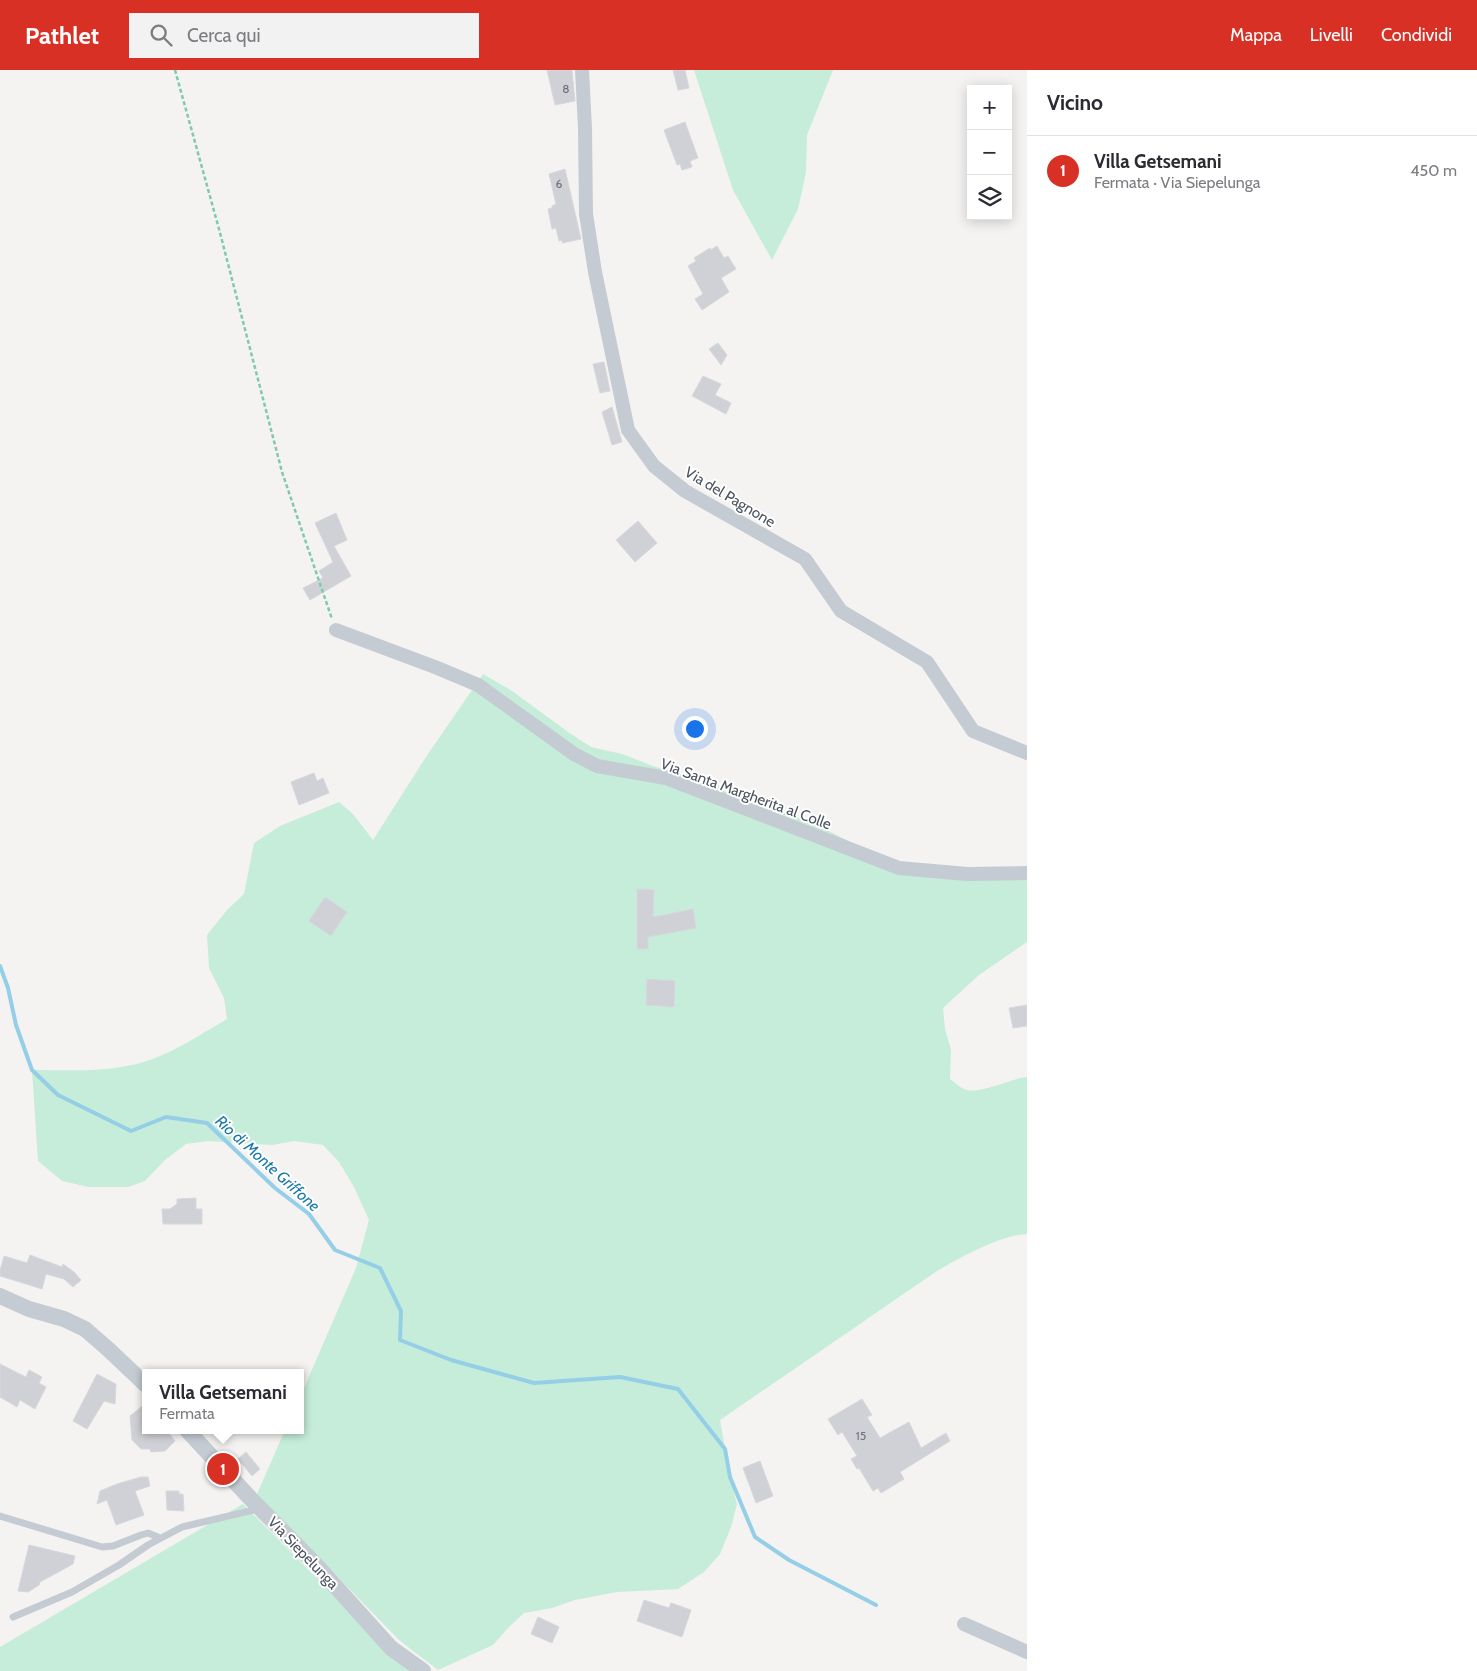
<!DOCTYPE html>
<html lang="it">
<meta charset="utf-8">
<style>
body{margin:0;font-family:Cabin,sans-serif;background:#f2f2f3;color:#2b2b33}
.controls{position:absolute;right:15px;top:15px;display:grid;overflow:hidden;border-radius:0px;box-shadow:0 2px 12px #0003}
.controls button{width:45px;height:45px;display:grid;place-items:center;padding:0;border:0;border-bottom:1px solid #e1e1e2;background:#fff;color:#2b2b33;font:25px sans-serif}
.you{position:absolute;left:694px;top:658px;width:18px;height:18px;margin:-12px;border:4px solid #fff;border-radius:50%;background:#1a73e8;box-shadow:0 0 0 8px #1a73e833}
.badge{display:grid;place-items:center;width:32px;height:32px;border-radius:50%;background:#d93025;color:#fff;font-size:16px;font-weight:700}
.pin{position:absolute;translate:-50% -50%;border:2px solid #fff;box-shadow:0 1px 5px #0006}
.popup{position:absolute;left:142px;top:1299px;width:162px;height:65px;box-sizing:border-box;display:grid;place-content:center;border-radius:0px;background:#fff;filter:drop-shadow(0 1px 4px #0005);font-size:16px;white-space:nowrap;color:#7c7c81}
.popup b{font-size:19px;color:#2b2b33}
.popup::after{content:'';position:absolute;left:50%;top:100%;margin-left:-10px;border:10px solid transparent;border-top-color:#fff}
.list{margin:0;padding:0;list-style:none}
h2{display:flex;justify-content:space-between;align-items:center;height:65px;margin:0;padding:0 20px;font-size:21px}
h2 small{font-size:16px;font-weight:400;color:#7c7c81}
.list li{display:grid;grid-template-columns:32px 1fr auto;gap:15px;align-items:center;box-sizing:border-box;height:70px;padding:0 20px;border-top:1px solid #e1e1e2}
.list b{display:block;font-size:19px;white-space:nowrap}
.list p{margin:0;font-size:16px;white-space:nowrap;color:#7c7c81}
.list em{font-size:16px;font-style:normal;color:#7c7c81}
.icon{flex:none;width:28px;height:28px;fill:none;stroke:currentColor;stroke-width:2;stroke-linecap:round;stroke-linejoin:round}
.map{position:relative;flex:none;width:1027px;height:1601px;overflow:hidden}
header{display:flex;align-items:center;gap:30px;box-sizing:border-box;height:70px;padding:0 25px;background:#d93025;color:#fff}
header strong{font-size:24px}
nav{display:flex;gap:28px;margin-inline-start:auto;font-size:18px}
.search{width:350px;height:45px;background:#f2f2f3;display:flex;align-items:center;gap:12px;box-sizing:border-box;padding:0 18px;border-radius:0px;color:#7c7c81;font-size:19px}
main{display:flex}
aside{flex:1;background:#fff}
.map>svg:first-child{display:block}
.green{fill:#c5edd9}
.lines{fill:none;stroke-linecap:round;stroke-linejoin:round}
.stream{stroke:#95cee7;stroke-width:4}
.building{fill:#d0d1d6;stroke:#d7d8dd}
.path{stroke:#7fcaad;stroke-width:2.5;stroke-dasharray:4 2.5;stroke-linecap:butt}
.service{stroke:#c4cbd2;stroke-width:7}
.minor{stroke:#c4cbd2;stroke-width:14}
.tertiary{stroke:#c4cbd2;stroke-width:16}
.labels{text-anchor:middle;stroke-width:4;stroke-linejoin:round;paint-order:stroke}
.number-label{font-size:12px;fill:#6c727d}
.street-label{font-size:15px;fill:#4b535f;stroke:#fff}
.water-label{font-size:16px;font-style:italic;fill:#1779a6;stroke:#fff}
</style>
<header>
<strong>Pathlet</strong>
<div class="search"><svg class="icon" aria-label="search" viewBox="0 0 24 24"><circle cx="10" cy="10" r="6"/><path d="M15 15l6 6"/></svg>Cerca qui</div>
<nav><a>Mappa</a><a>Livelli</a><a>Condividi</a></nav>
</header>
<main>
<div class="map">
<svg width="1027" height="1601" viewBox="0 0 1027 1601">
<rect width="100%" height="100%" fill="#f4f3f2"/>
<path class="green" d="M694,0H833L807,65L806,102L798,139L772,190L733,120Z
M483,604L512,621L568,662L591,677L622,684L653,696L739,722L823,758L900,798L1027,805V872L979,905L943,938L945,959L951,980L950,1009C955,1012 959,1017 964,1019C977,1026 1011,1008 1027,1007V1164C1000,1165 957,1189 934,1203L720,1350L730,1407L737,1434L731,1457L720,1484L704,1502L678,1519L617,1522L575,1530L552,1538L524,1543L507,1559L493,1575L438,1600L399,1570L257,1424L285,1360H300L301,1325L356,1198L369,1150L354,1117L339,1092L323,1075L294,1071L272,1075L208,1071L186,1074L165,1090L145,1111L128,1117H89L62,1111L38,1091L32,1000C63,1000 96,1002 127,996C163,990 196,967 227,949L224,928L209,898L207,865L227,840L244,824L254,773L280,756L339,732L353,744L373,770L426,687Z
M243,1434L409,1601H0V1577Z"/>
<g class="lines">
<path class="stream" d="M0,896L8,918L16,955L32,1000L58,1025L131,1061L166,1047L207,1053L275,1118L309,1144L335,1180L380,1198L401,1241L400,1270L451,1290L534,1313L620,1307L678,1319L725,1379L730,1407L755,1467L789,1490L876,1535"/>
</g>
<path class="building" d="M547,0H572L575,31L555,35Z
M673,0H685L689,18L678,20Z
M685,52L698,88L690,91L692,97L682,100L680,94L677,95L664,60Z
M565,99L581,169L562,173V170L559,171L556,158L552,159L548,139L552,138V136L556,134L549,104Z
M717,176L724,188L728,186L736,199L721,208L729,222L702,240L695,229L703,224L688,196L696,191L694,188L710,178L711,180Z
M718,273L727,285L721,295L709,279Z
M604,292L610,321L600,323L593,294Z
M703,306L721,314L715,325L731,333L726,344L692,326Z
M612,337L622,372L612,375L602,342Z
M336,443L347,470L334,476L351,506L310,530L303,518L323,508L319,501L333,492L315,453Z
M638,451L657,473L635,492L616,470Z
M314,703L317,711L323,708L329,723L299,735L291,712Z
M637,819L654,820L653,847L693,839L696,858L648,867V879H637Z
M325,827L347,842L331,866L309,851Z
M647,909L675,911L674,937L646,935Z
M1027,935V956L1013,958L1009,938Z
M196,1128V1139H202V1154H163L162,1139H170L177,1134V1129Z
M30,1185L62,1197L63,1194L74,1202L81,1210L73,1217L64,1209L46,1204L42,1219L0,1206V1200L4,1186L27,1193Z
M0,1294L26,1307L29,1300L42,1307L39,1313L46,1317L35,1339L20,1330L17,1337L0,1327Z
M97,1304L116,1314L115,1334L104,1331L87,1359L73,1351Z
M862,1329L872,1345L867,1347L880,1368L909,1352L921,1378L946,1363L950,1371L900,1402L904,1409L881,1423L878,1418L873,1421L859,1398L857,1399L851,1389L857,1386L842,1362L838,1365L828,1349Z
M146,1333V1360H161L165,1365L168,1362L175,1371L165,1381L151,1382L150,1379H141L132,1370L130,1346Z
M246,1382L260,1399L252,1406L238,1389Z
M760,1391L773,1426L756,1433L743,1398Z
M141,1407H148L150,1416L135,1421L144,1445L116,1455L107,1430L97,1434L100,1421L117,1414Z
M166,1421H179V1424H183L184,1441L167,1440Z
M29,1475L75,1486L73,1494L40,1512L39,1515L28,1522L18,1521Z
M644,1530L669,1538L671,1533L691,1540L682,1567L637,1551Z
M538,1547L559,1557L552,1573L531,1564Z"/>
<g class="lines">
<path class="path" d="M175,0L219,159L282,402L332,549"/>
<path class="service" d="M0,1446L102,1477L113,1476L141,1465L148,1463L160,1468
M13,1547L72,1522L119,1495L148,1475L182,1457L258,1439"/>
<path class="minor" d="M582,0L585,58L586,144L595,202L628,360L654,396L685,421L805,489L841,541L927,592L973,661L1027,683
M336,560L435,597L478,615L574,684L597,696L666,708L899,798L967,804L1027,803
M964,1554L1027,1582"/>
<path class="tertiary" d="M0,1226L29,1239L64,1249L85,1259L108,1279L146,1315
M187,1360L250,1428L319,1498L391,1578L423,1601"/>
</g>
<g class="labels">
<g class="number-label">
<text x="566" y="23">8</text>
<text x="559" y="118">6</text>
<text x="861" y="1370">15</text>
</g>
<g class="street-label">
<text transform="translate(730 427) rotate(31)" y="5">Via del Pagnone</text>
<text transform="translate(746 724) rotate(20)" y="5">Via Santa Margherita al Colle</text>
<text transform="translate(303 1483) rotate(46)" y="5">Via Siepelunga</text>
</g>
<g class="water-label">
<text transform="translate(268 1093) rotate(42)" y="6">Rio di Monte Griffone</text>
</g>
</g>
</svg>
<div class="controls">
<button>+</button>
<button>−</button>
<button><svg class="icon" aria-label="layers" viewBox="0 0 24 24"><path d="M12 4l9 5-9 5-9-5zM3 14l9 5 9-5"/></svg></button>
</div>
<div class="you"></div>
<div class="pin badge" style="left:223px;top:1399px">1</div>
<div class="popup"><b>Villa Getsemani</b>Fermata</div>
</div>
<aside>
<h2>Vicino<small></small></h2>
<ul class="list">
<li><span class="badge">1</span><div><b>Villa Getsemani</b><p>Fermata · Via Siepelunga</p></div><em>450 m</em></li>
</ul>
</aside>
</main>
